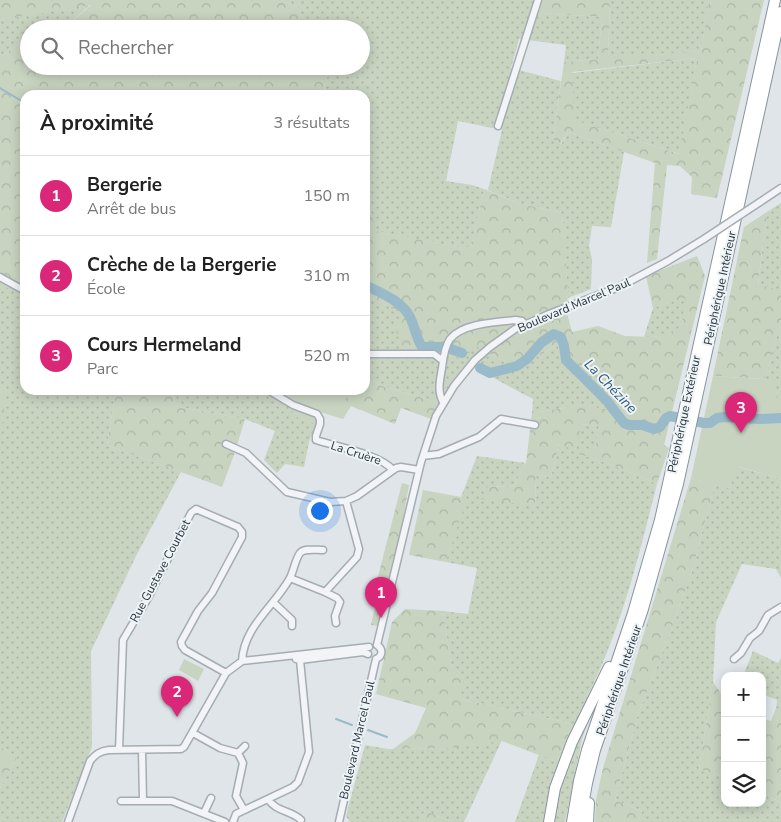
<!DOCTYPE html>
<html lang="fr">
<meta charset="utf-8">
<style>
body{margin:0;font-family:"Nunito Sans",sans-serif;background:#f6f6f6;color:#222}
.controls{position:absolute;right:15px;bottom:15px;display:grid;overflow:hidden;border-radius:10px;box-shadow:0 2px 12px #0003}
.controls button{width:45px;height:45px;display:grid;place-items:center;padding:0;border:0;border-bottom:1px solid #e0e0e0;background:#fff;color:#222;font:25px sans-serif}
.you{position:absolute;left:319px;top:510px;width:18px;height:18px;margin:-12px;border:4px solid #fff;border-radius:50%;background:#1a73e8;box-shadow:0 0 0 8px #1a73e833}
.badge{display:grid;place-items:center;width:32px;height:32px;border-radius:50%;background:#db2777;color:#fff;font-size:16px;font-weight:700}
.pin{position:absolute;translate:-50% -41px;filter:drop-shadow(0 1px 2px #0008)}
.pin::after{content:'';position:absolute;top:26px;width:18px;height:15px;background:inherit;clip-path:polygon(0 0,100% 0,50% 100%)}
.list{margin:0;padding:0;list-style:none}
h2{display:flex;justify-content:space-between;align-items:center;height:65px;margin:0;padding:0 20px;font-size:21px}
h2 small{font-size:16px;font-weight:400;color:#767676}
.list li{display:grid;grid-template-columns:32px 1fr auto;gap:15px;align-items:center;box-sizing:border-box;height:80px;padding:0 20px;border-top:1px solid #e0e0e0}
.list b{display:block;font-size:19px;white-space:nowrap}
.list p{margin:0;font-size:16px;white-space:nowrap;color:#767676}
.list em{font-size:16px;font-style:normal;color:#767676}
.icon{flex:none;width:28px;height:28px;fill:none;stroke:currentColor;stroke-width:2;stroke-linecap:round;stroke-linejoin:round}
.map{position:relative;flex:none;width:781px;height:822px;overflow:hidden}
.search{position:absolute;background:#fff;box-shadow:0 2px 12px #0003;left:20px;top:20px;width:350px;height:55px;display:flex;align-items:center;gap:12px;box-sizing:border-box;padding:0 18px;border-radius:28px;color:#767676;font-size:19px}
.panel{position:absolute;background:#fff;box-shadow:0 2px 12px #0003;left:20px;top:90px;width:350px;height:305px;border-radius:15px}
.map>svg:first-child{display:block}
.grass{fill:url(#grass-dots)}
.forest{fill:url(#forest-crowns);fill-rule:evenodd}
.green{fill:#c8d3c0}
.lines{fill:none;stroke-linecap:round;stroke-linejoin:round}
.stream{stroke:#99bac9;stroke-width:2}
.river{stroke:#99bac9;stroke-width:10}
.minor-casing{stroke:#a4adb3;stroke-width:9}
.highway-casing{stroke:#86959f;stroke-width:12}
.minor{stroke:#f2f4f7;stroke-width:6}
.highway{stroke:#fff;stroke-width:10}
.minor-bridge-casing{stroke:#a4adb3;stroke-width:9;stroke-linecap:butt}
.minor-bridge{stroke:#f2f4f7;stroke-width:6}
.labels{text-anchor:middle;stroke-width:4;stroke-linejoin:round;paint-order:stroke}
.street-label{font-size:12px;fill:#273540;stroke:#eef3f6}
.water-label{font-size:14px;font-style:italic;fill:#315c75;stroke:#eef3f6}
</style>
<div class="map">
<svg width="781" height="822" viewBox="0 0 781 822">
<defs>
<pattern id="grass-dots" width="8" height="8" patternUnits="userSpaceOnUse" patternTransform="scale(1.25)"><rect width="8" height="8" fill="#c8d3c0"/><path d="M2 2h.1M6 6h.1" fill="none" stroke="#acb6a6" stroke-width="1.8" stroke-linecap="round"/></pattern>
<pattern id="forest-crowns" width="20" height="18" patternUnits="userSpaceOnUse" patternTransform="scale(1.25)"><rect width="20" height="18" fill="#c8d3c0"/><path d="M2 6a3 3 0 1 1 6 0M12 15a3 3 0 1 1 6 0" fill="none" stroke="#acb6a6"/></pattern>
</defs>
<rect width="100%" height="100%" fill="#dfe5e9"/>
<path class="grass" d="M281,0H542L537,13L602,17L598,59L564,62L566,45L519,39L511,68L561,81L553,139L561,144L568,132L624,152L611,227L592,226L589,246L592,259L591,289L568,298L562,213L518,203L488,190L502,130L458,121L446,181L472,185L484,189L471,247L463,248L375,231L370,211L365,210V95H314L324,90L330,66H361V29H307L298,7Z
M610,0H709L701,51L608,58Z
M91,4L63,29H29V38L0,57V20Z
M697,58L680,154L573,120L572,73Z
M781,203V290L758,286L767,212Z
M0,284L25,296V390H116L107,445L181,472L136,556L91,651L92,747L62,822H0V788L17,757L0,747Z
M365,295L406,315L396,327L400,342L442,339L478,347L516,369L557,345L578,380L611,411L583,405L532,413L533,399L501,382L468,362L450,385L440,403L379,385L365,371Z
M686,297C685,305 685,314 682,322C678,337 656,337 644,337L653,308Z
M781,321V396L773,400L765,379Z
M173,390H277L297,402L292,415L316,424L309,442L304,467L285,464L277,473L264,460L275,431L245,419L174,406Z
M580,424L599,426L595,450L580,454L610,464L657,484C638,558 622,627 587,697L596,700L582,739L565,822H515L539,755L557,762L573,724L461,699L452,669L443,611L468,614L477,568L446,562L465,501L461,497L477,456L526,463L513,487L488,486L535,506L536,475L551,477L559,444Z
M739,467L781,479V578L776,569L742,564L716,622L713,682L699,769L725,777V803H762V794L781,802V822H638L642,811L615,800L638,714L668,638L692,571L715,484L729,488Z
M753,651L778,663L781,658V708H776L777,700L762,694V676H743Z
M502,740L464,822H453L425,811L419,822H350L346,816L365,745L388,749L451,748Z"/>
<path class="forest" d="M0,0H281L298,7L307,29H63L91,5L0,20Z
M542,0H610L608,57L701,51L709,0H764L717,198L691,194L692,177L680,166L667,165L657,259L647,263L655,163L568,132L560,144L553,139L564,62L598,59L602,17L537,13ZM697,58L679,154L574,120L572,72Z
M29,38V66H330L324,90L314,95H25V296L0,284V57Z
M484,189L518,203L562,213L568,293L567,313L572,332L598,326L625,336L655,337L673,333L682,324L685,298L653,308L646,276L697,256L705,276L664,445L669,448L657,484L610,464L579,454L580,447L595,450L599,426L581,424L576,451L559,444L551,477L536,475L535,506L481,499L488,486L513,487L526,463L532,413L583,405L610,410L578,380L557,345L516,369L478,347L459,359L442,339C431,353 417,352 400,353V342L395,327L405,315L365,295V210L370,211L376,231L463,248L471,247Z
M767,212L758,285L781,290V321L765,379L713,376L744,227Z
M365,371L379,385L440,403L431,419L401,408L395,424L351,406L345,400L348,390H365Z
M116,390H173L174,406L245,419L234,455L222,487L107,445Z
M0,391H6L0,447Z
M691,478L715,484L692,571L668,638L638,714L615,800L642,811L638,822H595L596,800L603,768Z
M402,483L409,485L401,530L378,626L371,625L377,597L373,596Z
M423,490L461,497L466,501L446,562L409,555Z
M405,609L443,611L452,669L464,680L461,699L573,724L557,762L502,741L451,748L393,749L415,733L426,708L376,694L392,622Z
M713,682L725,699V777L699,769Z
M776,708H781V802L762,794V718L771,721Z
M0,747L17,757L0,788Z
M425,811L453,822H419Z"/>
<path class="green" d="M713,376L775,380L773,399L781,396V479L740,467L729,488L691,478Z
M277,390H348L345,400L351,406L343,419L320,412L316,424L291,415L297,402Z
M184,659L204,669L198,681L179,670Z"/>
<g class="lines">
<path class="stream" d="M0,88L25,103
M336,719L352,725
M368,730L387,737"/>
<path class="river" d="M365,285C381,293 402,301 410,317C415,327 416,338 422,347H443
M448,348L462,353
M480,368L490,373L517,366L527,359L542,342L554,334L561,337L564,346L566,360L607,401L624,423L629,425H642L654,429L660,427L666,418L670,416L704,423H710L717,418L725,417L760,419L781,418"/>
<g class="minor-casing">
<path id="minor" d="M498,126L538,0
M760,202L781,188
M0,277L25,291
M365,354H434L443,361
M268,390L293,405L317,414L320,419V424L316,436V440C338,447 379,454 393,470
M443,402C437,391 440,380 442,368C443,359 445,346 450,339C463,323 497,322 516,320L522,321L525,324
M226,444L246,453L287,492L330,502L346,501L357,496L396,468L401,467L419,470
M423,456L439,454L479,437L501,419L535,425
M290,578L325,592L357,557L359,549L346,501
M325,592L337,598L340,602L335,616L336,623
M273,602L292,620V626
M377,645L421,462L436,416L454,386L475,360L490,347L515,329L549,314L619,287L668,261L704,239
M296,659L300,660L363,652L368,654
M376,659C383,656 383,649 377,645
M734,659L741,653L750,638L759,631L768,615L781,607
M242,661C244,626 274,607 290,578C294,570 295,560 300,553C304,548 316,550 323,550
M193,733L220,748L238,753L243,763L236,796L244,810
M119,750L123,640L148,598L191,513L196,509L238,527L242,532V537L212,593L198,611L181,642L182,646L185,650L226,673
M142,750L143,801H172L225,822
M238,753L245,746
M268,799C276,812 291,810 301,820
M121,801H143
M204,813L211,798
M68,822L90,761C96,754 100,751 109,750L181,749L184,747L226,673L242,661L369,647
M233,822L236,814L293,787L298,782L309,752L300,660
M339,822L376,659"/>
</g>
<g class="highway-casing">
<path id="highway" d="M549,822L555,788L572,742L609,667
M572,822L579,781L587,750L633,613L660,520L775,0
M580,822L587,783L595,750L643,609L678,484L781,12
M588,822L589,803"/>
</g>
<use href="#minor" class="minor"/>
<use href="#highway" class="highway"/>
<g class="minor-bridge-casing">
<path id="minor-bridge" d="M704,239L760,202"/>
</g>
<use href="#minor-bridge" class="minor-bridge"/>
</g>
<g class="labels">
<g class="street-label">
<text transform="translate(720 288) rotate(-78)" y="4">Périphérique Intérieur</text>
<text transform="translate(574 305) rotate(-23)" y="4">Boulevard Marcel Paul</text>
<text transform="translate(684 414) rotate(-78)" y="4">Périphérique Extérieur</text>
<text transform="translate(356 453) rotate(18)" y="4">La Cruère</text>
<text transform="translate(160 571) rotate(-62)" y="4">Rue Gustave Courbet</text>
<text transform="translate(619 680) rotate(-71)" y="4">Périphérique Intérieur</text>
<text transform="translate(357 740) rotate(-77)" y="4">Boulevard Marcel Paul</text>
</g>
<g class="water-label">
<text transform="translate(611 386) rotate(46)" y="5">La Chézine</text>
</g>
</g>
</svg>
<div class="controls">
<button>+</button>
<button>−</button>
<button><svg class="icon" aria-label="layers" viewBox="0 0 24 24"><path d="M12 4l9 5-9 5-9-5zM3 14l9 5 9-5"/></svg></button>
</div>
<div class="you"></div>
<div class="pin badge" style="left:381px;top:618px">1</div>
<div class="pin badge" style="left:177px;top:717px">2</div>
<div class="pin badge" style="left:741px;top:433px">3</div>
<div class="search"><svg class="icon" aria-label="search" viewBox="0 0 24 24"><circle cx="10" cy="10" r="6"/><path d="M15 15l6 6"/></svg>Rechercher</div>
<section class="panel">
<h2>À proximité<small>3 résultats</small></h2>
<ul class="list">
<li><span class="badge">1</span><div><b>Bergerie</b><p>Arrêt de bus</p></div><em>150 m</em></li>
<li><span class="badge">2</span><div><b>Crèche de la Bergerie</b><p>École</p></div><em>310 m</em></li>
<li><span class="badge">3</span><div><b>Cours Hermeland</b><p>Parc</p></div><em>520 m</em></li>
</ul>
</section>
</div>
